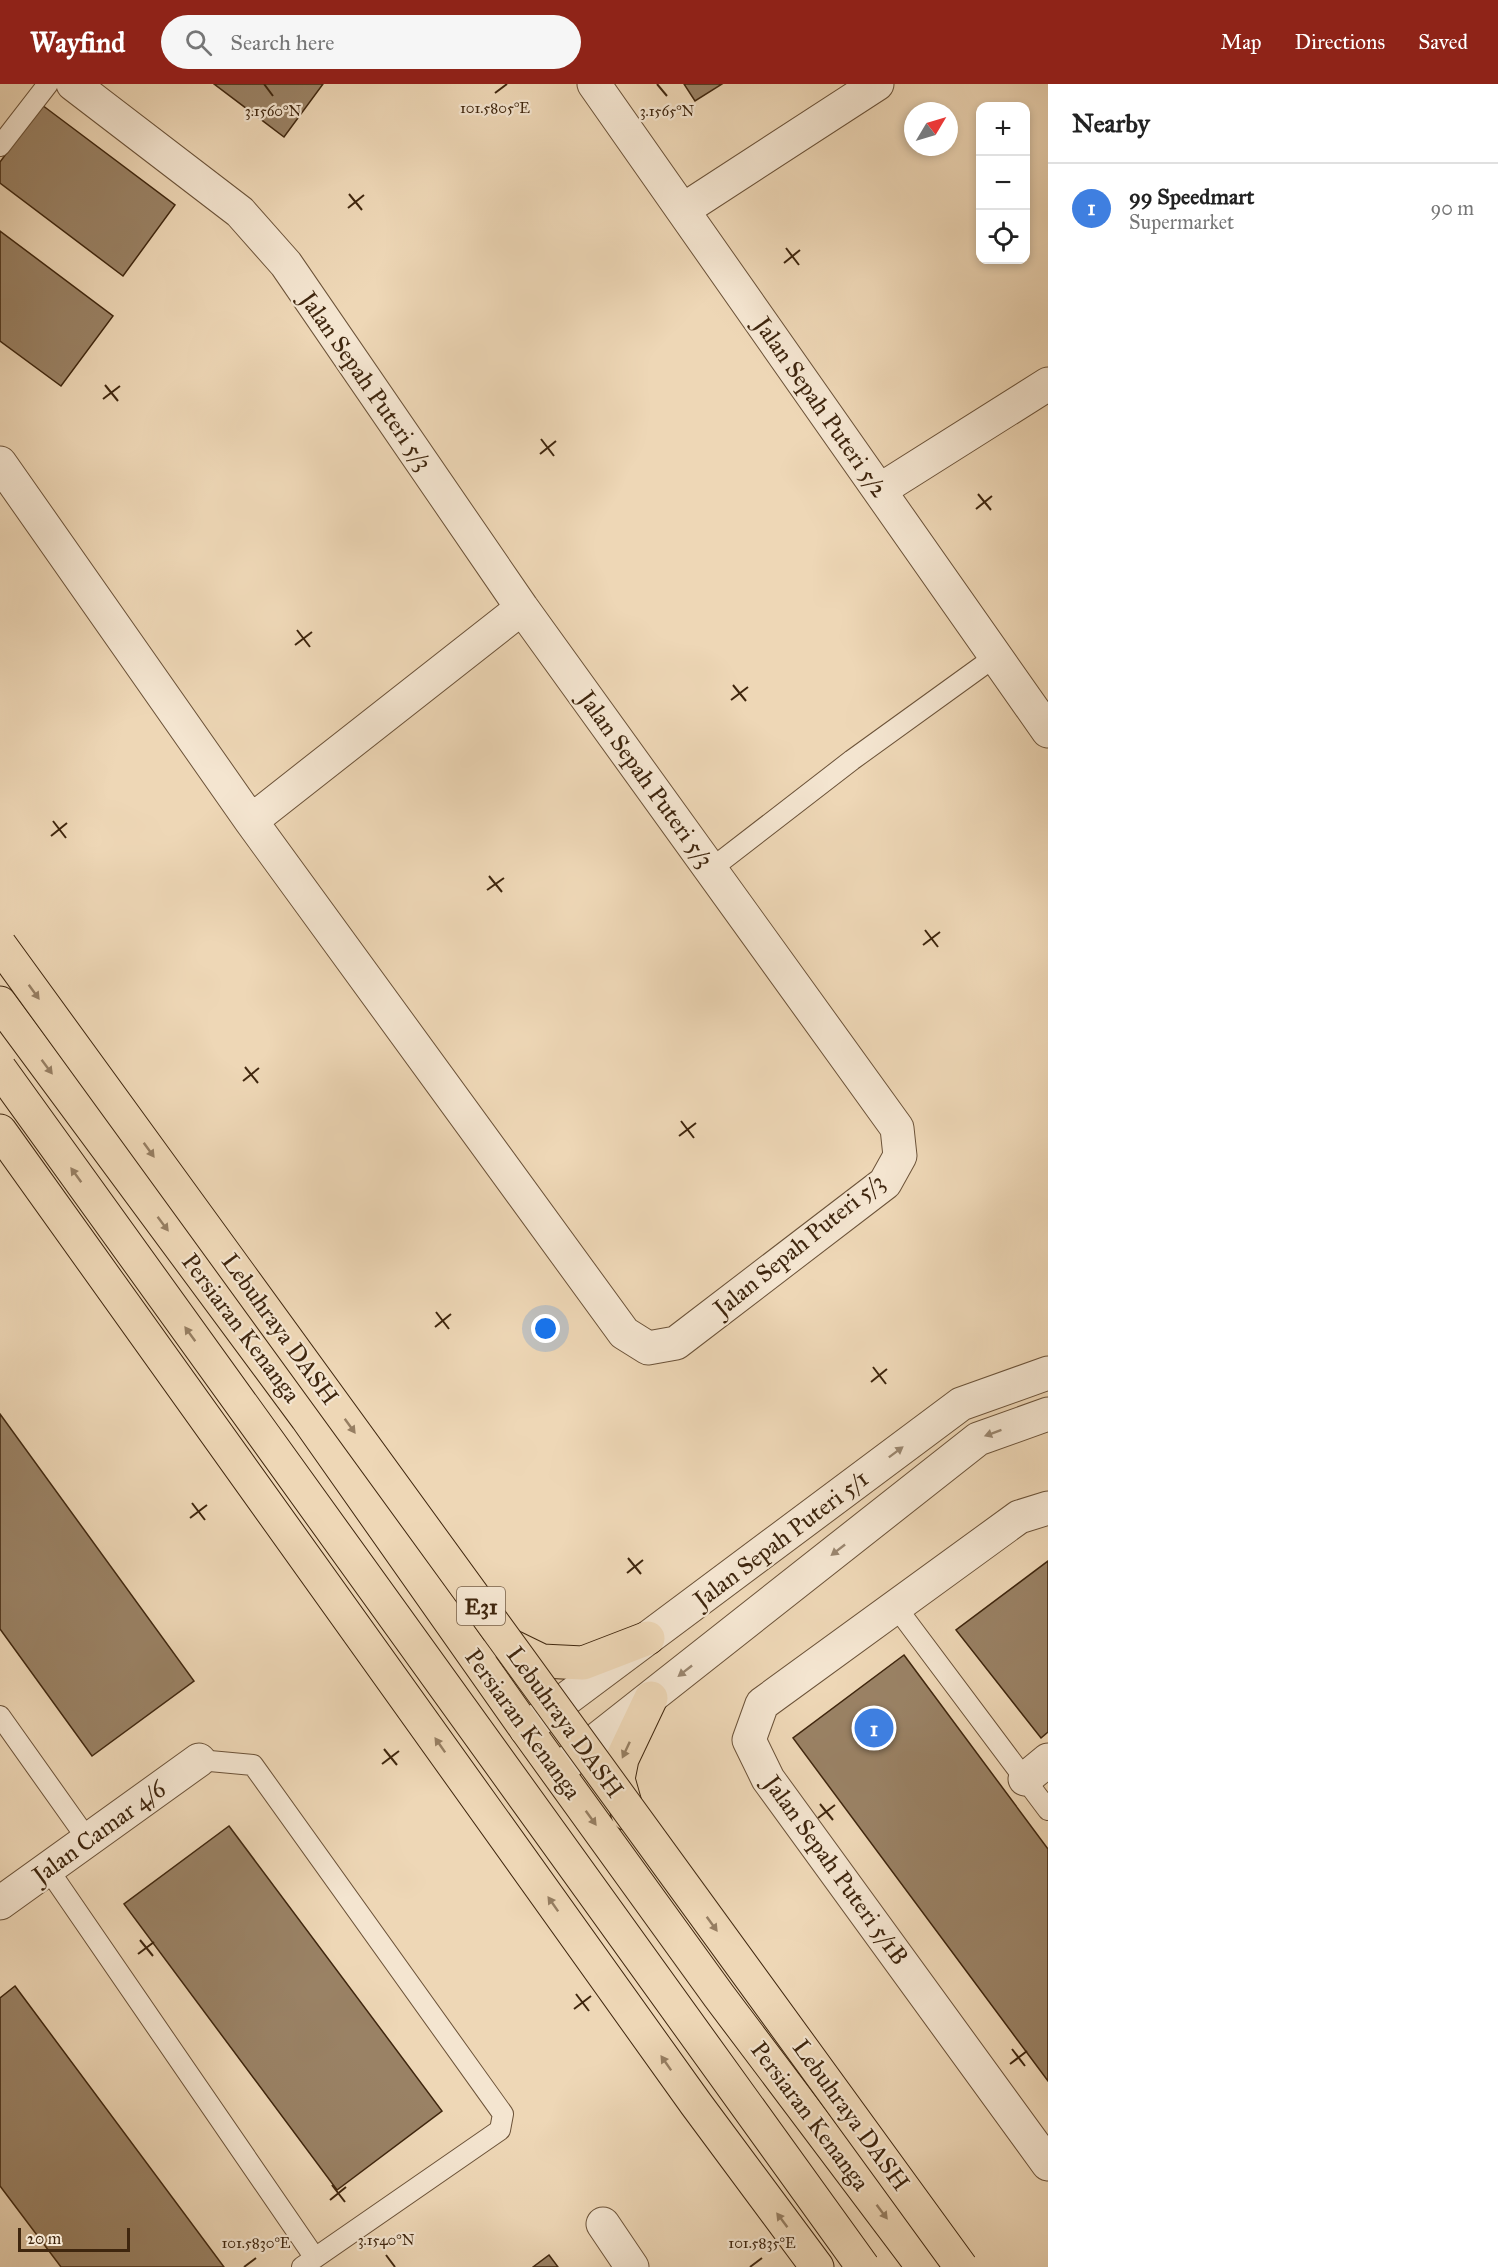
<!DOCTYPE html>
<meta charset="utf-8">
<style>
body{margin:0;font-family:"IM FELL Great Primer",serif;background:#f6f6f6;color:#222}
.controls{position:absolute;right:18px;top:18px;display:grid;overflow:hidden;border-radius:12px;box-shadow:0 3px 9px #0003}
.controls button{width:54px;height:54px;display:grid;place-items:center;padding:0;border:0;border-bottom:2px solid #e0e0e0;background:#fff;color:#222;font:30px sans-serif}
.compass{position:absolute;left:904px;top:18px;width:54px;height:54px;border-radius:50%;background:#fff;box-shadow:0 3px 9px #0003;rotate:52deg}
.scale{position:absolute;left:18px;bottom:15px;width:112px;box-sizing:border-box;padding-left:6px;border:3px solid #3f260e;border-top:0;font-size:16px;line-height:21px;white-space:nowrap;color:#3f260e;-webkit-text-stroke:4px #f4e5d0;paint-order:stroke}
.you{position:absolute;left:546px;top:1245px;width:21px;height:21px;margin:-15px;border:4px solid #fff;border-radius:50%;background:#1a73e8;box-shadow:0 0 0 9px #1a73e833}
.badge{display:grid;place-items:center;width:39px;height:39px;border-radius:50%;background:#8f2418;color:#fff;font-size:20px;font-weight:700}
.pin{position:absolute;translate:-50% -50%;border:3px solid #fff;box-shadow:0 2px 6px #0006}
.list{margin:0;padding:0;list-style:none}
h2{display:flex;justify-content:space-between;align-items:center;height:78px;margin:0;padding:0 24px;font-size:26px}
h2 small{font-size:20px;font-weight:400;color:#767676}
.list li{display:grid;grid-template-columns:39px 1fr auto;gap:18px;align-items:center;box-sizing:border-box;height:90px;padding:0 24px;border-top:2px solid #e0e0e0}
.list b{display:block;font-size:22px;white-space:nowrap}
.list p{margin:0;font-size:20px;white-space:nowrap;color:#767676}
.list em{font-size:20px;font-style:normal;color:#767676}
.icon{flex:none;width:33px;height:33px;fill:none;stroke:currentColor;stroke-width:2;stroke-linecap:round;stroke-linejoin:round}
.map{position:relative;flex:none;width:1048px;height:2183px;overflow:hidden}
header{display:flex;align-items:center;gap:36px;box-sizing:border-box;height:84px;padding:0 30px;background:#8f2418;color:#fff}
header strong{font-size:28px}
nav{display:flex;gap:33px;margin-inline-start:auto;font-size:21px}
.search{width:420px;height:54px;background:#f6f6f6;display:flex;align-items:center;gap:15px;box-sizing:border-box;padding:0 21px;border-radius:33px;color:#767676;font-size:22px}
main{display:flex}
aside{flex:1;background:#fff}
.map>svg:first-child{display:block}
.building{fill:#9a8265;stroke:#3f260e;stroke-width:1.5}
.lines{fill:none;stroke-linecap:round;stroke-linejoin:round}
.service-casing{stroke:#6b5238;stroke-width:22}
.minor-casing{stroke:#6b5238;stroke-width:35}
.tertiary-casing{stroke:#6b5238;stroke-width:35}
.primary-casing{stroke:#3f260e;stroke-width:35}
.service{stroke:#f4e5d0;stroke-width:20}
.minor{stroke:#f4e5d0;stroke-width:33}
.tertiary{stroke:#f4e5d0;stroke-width:33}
.primary{stroke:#eed7b6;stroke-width:33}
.motorway-bridge-casing{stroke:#3f260e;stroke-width:35;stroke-linecap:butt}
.motorway-bridge{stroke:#eed7b6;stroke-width:33}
.oneway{fill:#967e62}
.oneway2{fill:#9a866f}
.ticks{fill:none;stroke:#3f260e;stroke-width:2}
.labels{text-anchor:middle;stroke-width:4.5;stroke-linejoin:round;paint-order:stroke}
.shield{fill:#f4e5d0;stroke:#755f48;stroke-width:1.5}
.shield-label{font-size:22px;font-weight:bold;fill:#3f260e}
.street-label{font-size:24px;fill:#3f260e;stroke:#f4e5d0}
.ticks-label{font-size:15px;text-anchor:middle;fill:#3f260e;stroke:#f4e5d0;stroke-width:4.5;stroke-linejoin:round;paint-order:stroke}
</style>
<header>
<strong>Wayfind</strong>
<div class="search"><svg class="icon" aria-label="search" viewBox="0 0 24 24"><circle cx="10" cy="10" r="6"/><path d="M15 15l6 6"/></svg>Search here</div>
<nav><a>Map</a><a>Directions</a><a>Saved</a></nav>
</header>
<main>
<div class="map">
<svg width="1048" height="2183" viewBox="0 0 1048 2183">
<rect width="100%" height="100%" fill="#eed7b6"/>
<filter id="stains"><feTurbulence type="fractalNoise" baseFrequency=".00333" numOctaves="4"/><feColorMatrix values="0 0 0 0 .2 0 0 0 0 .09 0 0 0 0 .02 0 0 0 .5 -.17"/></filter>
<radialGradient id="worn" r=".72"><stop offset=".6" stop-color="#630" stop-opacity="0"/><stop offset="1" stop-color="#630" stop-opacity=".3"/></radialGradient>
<path class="building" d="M214,0H323L284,53Z
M684,0H722L695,17Z
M42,21L175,121L123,192L0,99V78Z
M0,147L113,232L61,302L0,257Z
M0,1330L194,1597L92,1672L0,1545Z
M1048,1477V1648L1041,1654L956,1546Z
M904,1571L1048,1765V1997L793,1654Z
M229,1742L442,2027L337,2106L124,1820Z
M15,1902L224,2183H61L0,2102V1914Z
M549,2171L558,2183H533Z"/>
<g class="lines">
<g class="service-casing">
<path id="service" d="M0,62L48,0
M711,785L852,676L996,572
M896,1523L1048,1726
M0,1632L88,1756
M199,1676L253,1681L503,2030L500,2046L302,2183
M48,1785L315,2174"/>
</g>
<g class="minor-casing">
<path id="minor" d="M594,0L1048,647
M683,126L877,0
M0,379L251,737L624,1249L648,1264L676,1259L885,1099L900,1072L897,1044L522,524L286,180L240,128L73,0
M880,406L1048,300
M251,737L522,524
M1048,1424L1019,1433L762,1620L749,1656L768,1695L1048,2080
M1025,1695L1048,1676
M0,1819L199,1676
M603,2140L632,2183"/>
</g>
<g class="tertiary-casing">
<path id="tertiary" d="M526,1645L961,1320L1048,1289
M557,1687L978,1355L1048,1330"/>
</g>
<g class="primary-casing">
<path id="primary" d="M0,919L307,1334L526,1645L719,1912L923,2183
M0,1047L696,2020L817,2183
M501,1557L542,1577L583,1579L648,1554
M628,1730L618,1695L622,1675L651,1614"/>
</g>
<use href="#service" class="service"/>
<use href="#minor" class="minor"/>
<use href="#tertiary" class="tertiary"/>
<use href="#primary" class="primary"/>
<g class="motorway-bridge-casing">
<path id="motorway-bridge" d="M0,861L961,2183
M0,985L863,2183"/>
</g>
<use href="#motorway-bridge" class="motorway-bridge"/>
</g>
<defs><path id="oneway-solid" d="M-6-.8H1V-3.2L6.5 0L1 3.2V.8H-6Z" transform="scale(1.5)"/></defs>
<g class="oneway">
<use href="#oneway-solid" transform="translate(34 908) rotate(54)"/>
<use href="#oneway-solid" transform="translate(47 983) rotate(53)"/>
<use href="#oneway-solid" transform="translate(149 1066) rotate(54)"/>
<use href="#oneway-solid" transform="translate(76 1091) rotate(-126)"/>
<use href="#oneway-solid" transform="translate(163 1140) rotate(53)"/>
<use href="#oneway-solid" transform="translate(190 1250) rotate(-126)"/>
<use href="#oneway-solid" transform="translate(350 1342) rotate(54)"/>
<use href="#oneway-solid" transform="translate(440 1661) rotate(-125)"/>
<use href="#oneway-solid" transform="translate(626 1666) rotate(115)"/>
<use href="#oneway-solid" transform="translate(591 1734) rotate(54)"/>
<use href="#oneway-solid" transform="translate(553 1820) rotate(-125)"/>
<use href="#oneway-solid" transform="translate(712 1840) rotate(54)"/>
<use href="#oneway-solid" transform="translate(666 1979) rotate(-125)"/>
<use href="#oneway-solid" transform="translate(882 2128) rotate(53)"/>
<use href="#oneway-solid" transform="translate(782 2136) rotate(-127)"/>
</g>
<g class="oneway2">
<use href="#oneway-solid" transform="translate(993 1349) rotate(160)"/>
<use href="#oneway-solid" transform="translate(896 1368) rotate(-37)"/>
<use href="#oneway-solid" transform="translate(838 1466) rotate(142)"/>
<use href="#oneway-solid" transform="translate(685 1587) rotate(142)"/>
</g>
<path class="ticks" d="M264,0L273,12M657,0L667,12M495,9L507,0M349,110L362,126M348,124L364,111M786,164L799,181M784,179L800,166M105,301L118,317M103,315L120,302M541,355L554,372M540,370L556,357M978,410L991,426M976,425L992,412M297,546L310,563M295,561L312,548M733,601L746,617M731,616L748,603M53,737L66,754M51,752L67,739M489,792L502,808M487,806L504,794M925,846L938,863M923,861L940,848M245,983L258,999M243,997L259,984M681,1037L694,1054M679,1052L696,1039M436,1228L449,1245M435,1243L451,1230M873,1283L886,1300M871,1298L887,1285M192,1419L205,1436M190,1434L207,1421M628,1474L641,1490M627,1489L643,1476M384,1665L397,1681M382,1680L399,1667M820,1720L833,1736M818,1734L835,1721M140,1856L153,1872M138,1870L154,1858M576,1910L589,1927M574,1925L591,1912M1012,1965L1025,1982M1010,1980L1027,1967M332,2101L345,2118M330,2116L346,2103M386,2171L395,2183M244,2183L256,2174M750,2183L762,2174"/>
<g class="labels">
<rect class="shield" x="457" y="1503" width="48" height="38" rx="4.5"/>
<g class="shield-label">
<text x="481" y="1530">E31</text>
</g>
<g class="street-label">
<text transform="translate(366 297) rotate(55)" y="8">Jalan Sepah Puteri 5/3</text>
<text transform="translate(821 323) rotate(55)" y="8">Jalan Sepah Puteri 5/2</text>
<text transform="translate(646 695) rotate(54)" y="8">Jalan Sepah Puteri 5/3</text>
<text transform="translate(799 1161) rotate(-39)" y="8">Jalan Sepah Puteri 5/3</text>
<text transform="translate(241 1244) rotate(53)" y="8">Persiaran Kenanga</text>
<text transform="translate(280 1245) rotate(54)" y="8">Lebuhraya DASH</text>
<text transform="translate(781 1455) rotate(-37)" y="8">Jalan Sepah Puteri 5/1</text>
<text transform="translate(565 1638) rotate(54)" y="8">Lebuhraya DASH</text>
<text transform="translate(523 1640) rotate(54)" y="8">Persiaran Kenanga</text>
<text transform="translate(99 1748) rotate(-36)" y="8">Jalan Camar 4/6</text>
<text transform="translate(836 1786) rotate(54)" y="8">Jalan Sepah Puteri 5/1B</text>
<text transform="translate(851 2031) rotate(54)" y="8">Lebuhraya DASH</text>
<text transform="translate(810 2032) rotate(53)" y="8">Persiaran Kenanga</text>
</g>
</g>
<g class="ticks-label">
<text x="495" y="29">101.5805°E</text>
<text x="667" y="32">3.1565°N</text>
<text x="273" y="32">3.1560°N</text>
<text x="386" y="2161">3.1540°N</text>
<text x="256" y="2164">101.5830°E</text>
<text x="762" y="2164">101.5835°E</text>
</g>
<rect width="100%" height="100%" filter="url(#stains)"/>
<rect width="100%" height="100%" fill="url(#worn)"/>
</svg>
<div class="controls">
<button>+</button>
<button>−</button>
<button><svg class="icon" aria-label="locate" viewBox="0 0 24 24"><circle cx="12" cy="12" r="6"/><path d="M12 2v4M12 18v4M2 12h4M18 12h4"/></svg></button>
</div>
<svg class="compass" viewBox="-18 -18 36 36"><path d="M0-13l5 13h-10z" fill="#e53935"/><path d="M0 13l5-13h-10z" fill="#767676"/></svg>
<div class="scale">20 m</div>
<div class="you"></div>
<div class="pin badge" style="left:874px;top:1644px;background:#3f7fe0">1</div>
</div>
<aside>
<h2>Nearby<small></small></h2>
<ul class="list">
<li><span class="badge" style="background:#3f7fe0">1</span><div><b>99 Speedmart</b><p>Supermarket</p></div><em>90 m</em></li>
</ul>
</aside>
</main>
